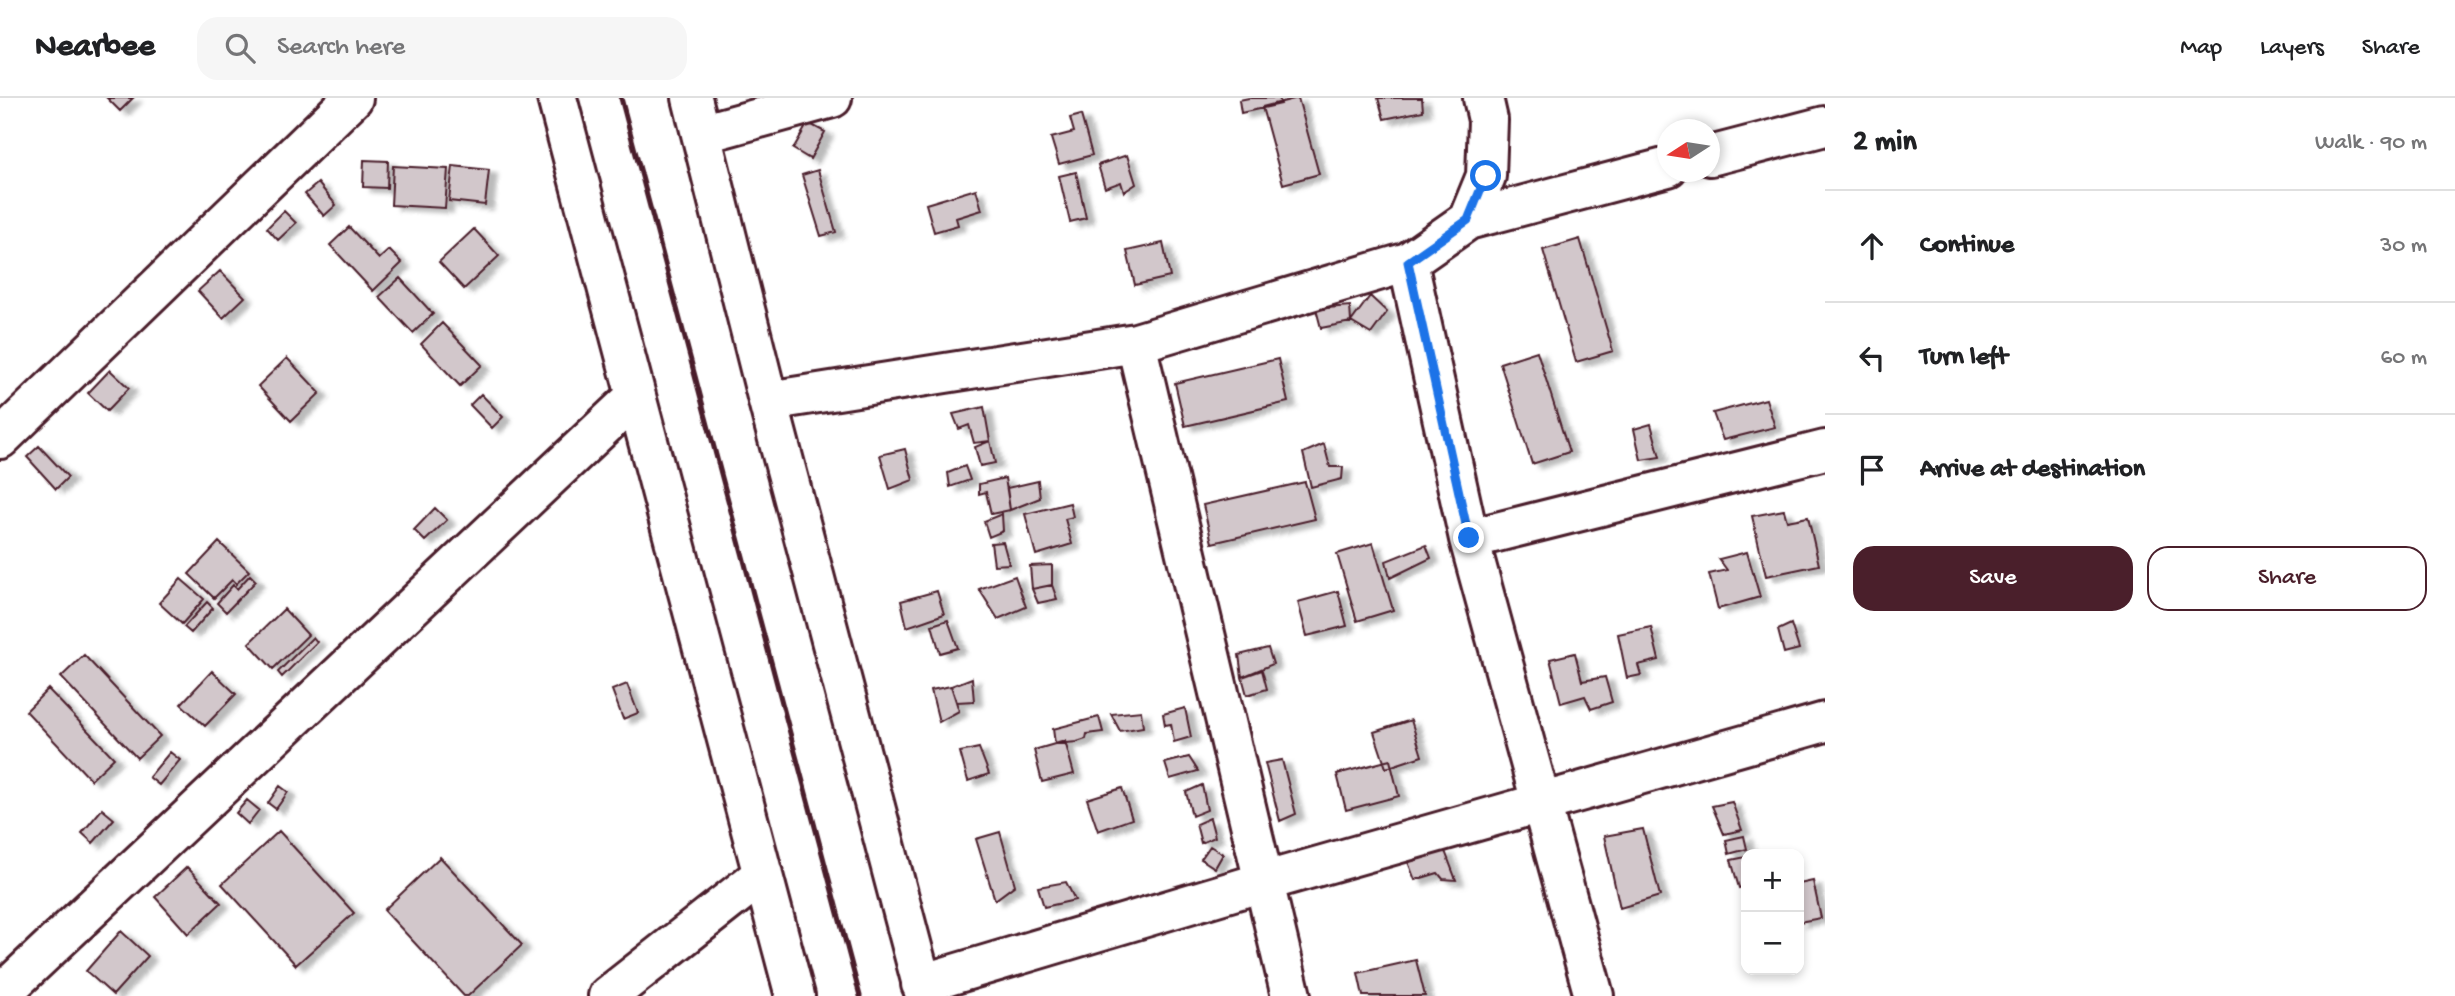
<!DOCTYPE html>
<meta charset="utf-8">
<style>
body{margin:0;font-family:"Gochi Hand",sans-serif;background:#f6f6f6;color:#202124}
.controls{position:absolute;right:21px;bottom:21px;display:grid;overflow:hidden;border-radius:14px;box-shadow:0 4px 10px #0003}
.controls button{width:63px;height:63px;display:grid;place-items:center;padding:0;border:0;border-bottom:2px solid #e0e0e0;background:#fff;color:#202124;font:35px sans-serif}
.compass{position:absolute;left:1657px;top:21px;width:63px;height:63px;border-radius:50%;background:#fff;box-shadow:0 4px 10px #0003;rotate:258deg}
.stop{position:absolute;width:21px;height:21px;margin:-16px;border:5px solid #1a73e8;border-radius:50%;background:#fff}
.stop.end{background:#1a73e8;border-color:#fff;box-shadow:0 2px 7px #0008}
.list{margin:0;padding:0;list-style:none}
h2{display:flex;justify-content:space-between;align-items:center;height:91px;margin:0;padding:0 28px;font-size:30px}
h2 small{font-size:23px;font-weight:400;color:#757577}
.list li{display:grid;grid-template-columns:46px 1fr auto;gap:21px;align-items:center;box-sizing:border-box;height:112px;padding:0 28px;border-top:2px solid #e0e0e0}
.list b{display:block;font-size:26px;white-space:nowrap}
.list em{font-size:23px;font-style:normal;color:#757577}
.actions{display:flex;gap:14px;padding:21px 28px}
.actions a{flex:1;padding:16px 0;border:2px solid #4a1f2b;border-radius:21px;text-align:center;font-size:24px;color:#4a1f2b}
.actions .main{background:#4a1f2b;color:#fff}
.icon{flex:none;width:38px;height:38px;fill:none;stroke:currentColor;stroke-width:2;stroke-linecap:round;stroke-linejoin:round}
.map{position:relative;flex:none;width:1825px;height:898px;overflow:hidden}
header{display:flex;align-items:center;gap:42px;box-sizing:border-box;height:98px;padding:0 35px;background:#fff;border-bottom:2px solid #e0e0e0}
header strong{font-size:33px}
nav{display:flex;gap:38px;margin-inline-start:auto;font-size:24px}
.search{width:490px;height:63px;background:#f6f6f6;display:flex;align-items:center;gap:18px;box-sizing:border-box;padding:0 24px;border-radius:21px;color:#757577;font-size:26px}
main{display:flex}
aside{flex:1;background:#fff}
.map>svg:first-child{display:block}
.building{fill:#d2c7cb;stroke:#4a1f2b;stroke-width:2;filter:url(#shadow)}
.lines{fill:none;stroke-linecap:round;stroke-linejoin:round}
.minor-casing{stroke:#4a1f2b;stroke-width:44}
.minor{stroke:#fff;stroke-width:38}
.rail{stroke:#4a1f2b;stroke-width:5}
.route{stroke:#1a73e8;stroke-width:9}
</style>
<header>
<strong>Nearbee</strong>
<div class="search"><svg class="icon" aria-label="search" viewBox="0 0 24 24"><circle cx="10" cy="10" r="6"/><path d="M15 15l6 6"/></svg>Search here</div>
<nav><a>Map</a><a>Layers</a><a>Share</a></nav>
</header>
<main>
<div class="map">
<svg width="1825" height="898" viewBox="0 0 1825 898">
<defs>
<filter id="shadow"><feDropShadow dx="8" dy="4.5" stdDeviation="2" flood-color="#0004"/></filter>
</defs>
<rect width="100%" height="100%" fill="#fff"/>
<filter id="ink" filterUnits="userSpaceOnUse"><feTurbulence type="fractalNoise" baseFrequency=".0143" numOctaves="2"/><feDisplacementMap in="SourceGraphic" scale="14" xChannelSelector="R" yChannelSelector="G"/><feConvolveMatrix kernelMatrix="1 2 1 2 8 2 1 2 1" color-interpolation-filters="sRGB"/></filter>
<g filter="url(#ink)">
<path class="building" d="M107,0H133L120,13Z
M1249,0H1279L1281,6L1241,15L1239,2Z
M1298,0L1319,76L1283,86L1262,9Z
M1378,0H1422L1423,13L1384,21Z
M1081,17L1092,57L1059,66L1051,40L1074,34L1070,20Z
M808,25L825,34L810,61L793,51Z
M1127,57L1136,86L1124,94L1121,84L1105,90L1098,67Z
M364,62L388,63L387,90L363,89Z
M393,68L448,71L445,110L391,107Z
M453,68L489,72L485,107L449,103Z
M818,72L836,134L821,138L802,77Z
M1076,74L1086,120L1070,124L1059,78Z
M318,85L336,107L324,118L305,96Z
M976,91L982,112L956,120L958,127L934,134L926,106Z
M284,113L296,125L278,142L267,130Z
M349,129L379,161L389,152L402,165L373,193L330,147Z
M474,131L499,158L464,191L439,164Z
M1580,141L1613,253L1576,264L1543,152Z
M1163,145L1170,179L1135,187L1127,153Z
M220,173L245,199L223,220L198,193Z
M400,180L433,216L413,235L379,199Z
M1370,198L1387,214L1371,236L1351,224Z
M1350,208L1351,224L1321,230L1316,211Z
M442,225L482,267L460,288L421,246Z
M1537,253L1569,354L1532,366L1500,265Z
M287,260L320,295L291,323L258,288Z
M1278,261L1288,304L1185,328L1175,285Z
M110,272L129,290L107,313L88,295Z
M481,296L503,319L492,330L470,307Z
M1766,301L1775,329L1723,342L1713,315Z
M984,309L990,343L974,345L969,327L959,331L953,316Z
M1651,326L1660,359L1641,362L1634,331Z
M990,343L995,365L980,368L975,349Z
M1324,346L1330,369H1343L1342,381L1311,389L1303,355Z
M39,348L68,379L56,391L27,359Z
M905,351L913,382L890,391L880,357Z
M965,368L970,382L950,389L948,375Z
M1005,380L1010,412L991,416L986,394L979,396V386Z
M1038,383L1040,400L1010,412L1007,390Z
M1305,384L1315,421L1212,445L1203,407Z
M1070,405L1073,419L1065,421L1072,446L1036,457L1025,416Z
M435,410L447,422L425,443L414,432Z
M1784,412L1787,423L1808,419L1819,467L1766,478L1752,418Z
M1002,416L1003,433L989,439L984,423Z
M219,444L249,473L236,486L232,482L214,500L189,476Z
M1003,444L1009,466L994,467L991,445Z
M1373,445L1393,512L1357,523L1337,456Z
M1426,447L1431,460L1390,480L1386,463Z
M1747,454L1760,499L1718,511L1709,476L1727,472L1719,461Z
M1052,467V487L1032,491L1030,468Z
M250,477L256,483L226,514L217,505L233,487L237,491Z
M1015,478L1026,509L998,521L979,491Z
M181,481L204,501L182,526L159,505Z
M1052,487L1057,501L1038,505L1032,491Z
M937,493L944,516L907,529L901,503Z
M1338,493L1347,528L1307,538L1298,504Z
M207,504L213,510L191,535L184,529Z
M284,511L308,537L273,571L249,545Z
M948,522L958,550L940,555L932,527Z
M1791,526L1799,551L1784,555L1778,532Z
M1651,529L1659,562L1638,567L1641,577L1627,580L1618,536Z
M313,539L317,544L282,579L278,574Z
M1268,550L1273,566L1242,579L1239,557Z
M1575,555L1582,583L1605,579L1612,604L1591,611L1585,598L1561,605L1550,561Z
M84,557L160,638L137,660L61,579Z
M1262,572L1267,591L1247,597L1242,579Z
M212,573L236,596L205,628L181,606Z
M972,580L974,603L957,604L951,588Z
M627,586L638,615L623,621L612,592Z
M951,588L959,613L939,624L931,592Z
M48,591L114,660L91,682L26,613Z
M1185,610L1191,639L1174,644L1171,626L1165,627L1163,616Z
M1141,613L1143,629L1120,633L1111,616Z
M1099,619L1103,634L1087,636L1086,641L1077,644L1055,646L1053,631Z
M1411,622L1422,658L1386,670L1374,634Z
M1065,643L1074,676L1042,684L1034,652Z
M979,650L989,676L968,683L960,654Z
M170,654L180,662L159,687L149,679Z
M1189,659L1198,673L1170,681L1165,665Z
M1282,662L1296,716L1280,723L1265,665Z
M1390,662L1399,698L1346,712L1337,676Z
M1202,687L1207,712L1192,718L1186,694Z
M280,688L288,694L276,711L268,705Z
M1122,690L1132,721L1098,733L1087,701Z
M247,702L259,712L248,726L236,715Z
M1732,704L1742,732L1724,736L1712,708Z
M102,711L114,721L93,745L82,735Z
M1210,720L1215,739L1201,745L1196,726Z
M1643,731L1660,798L1620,810L1604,738Z
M279,733L354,815L296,867L222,786Z
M1000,734L1015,787L995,802L976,741Z
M1744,738L1747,751L1729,756L1726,742Z
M1210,748L1223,756L1215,770L1201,761Z
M1445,753L1456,782L1443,781L1438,775L1415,782L1408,764Z
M440,759L522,847L468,898H464L384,812Z
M1746,759V788L1739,790L1731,762Z
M187,769L221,805L188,836L155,799Z
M1813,783L1821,820L1799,824V786Z
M1066,784L1075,802L1044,809L1038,789Z
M121,833L148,858L113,897L86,873Z
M1416,862L1425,898H1363L1358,875Z"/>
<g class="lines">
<g class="minor-casing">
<path id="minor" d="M557,0L795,898
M692,0L768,303L925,898
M701,36L832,0
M1710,58L1825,28
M1468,122L1668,69
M1408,164L1469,441L1594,898
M1136,245L1291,898
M768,303L1136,245L1408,164L1468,122L1486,78L1488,22L1483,0
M0,341L353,0
M1469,441L1825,352
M921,886L1263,784L1825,624
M0,897L636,298
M608,898L763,776"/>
</g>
<use href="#minor" class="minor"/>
<path class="rail" d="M621,0L860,898"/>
</g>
</g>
<g class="lines" filter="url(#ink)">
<path class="route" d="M1469,440L1408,164L1468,122L1486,78"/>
</g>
</svg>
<div class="controls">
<button>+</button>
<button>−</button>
</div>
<svg class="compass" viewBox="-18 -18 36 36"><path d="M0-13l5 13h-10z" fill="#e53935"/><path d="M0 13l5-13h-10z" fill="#757577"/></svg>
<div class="stop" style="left:1486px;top:78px"></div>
<div class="stop end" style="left:1469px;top:440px"></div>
</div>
<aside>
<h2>2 min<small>Walk · 90 m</small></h2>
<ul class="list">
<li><svg class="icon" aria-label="ahead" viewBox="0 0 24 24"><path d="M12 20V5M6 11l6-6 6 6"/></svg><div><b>Continue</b></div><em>30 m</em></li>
<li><svg class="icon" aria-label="left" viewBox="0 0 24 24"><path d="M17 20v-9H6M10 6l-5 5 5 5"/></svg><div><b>Turn left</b></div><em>60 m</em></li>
<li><svg class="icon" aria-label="arrive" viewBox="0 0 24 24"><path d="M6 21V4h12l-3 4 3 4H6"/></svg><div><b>Arrive at destination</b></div></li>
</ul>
<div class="actions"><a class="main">Save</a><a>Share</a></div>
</aside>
</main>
